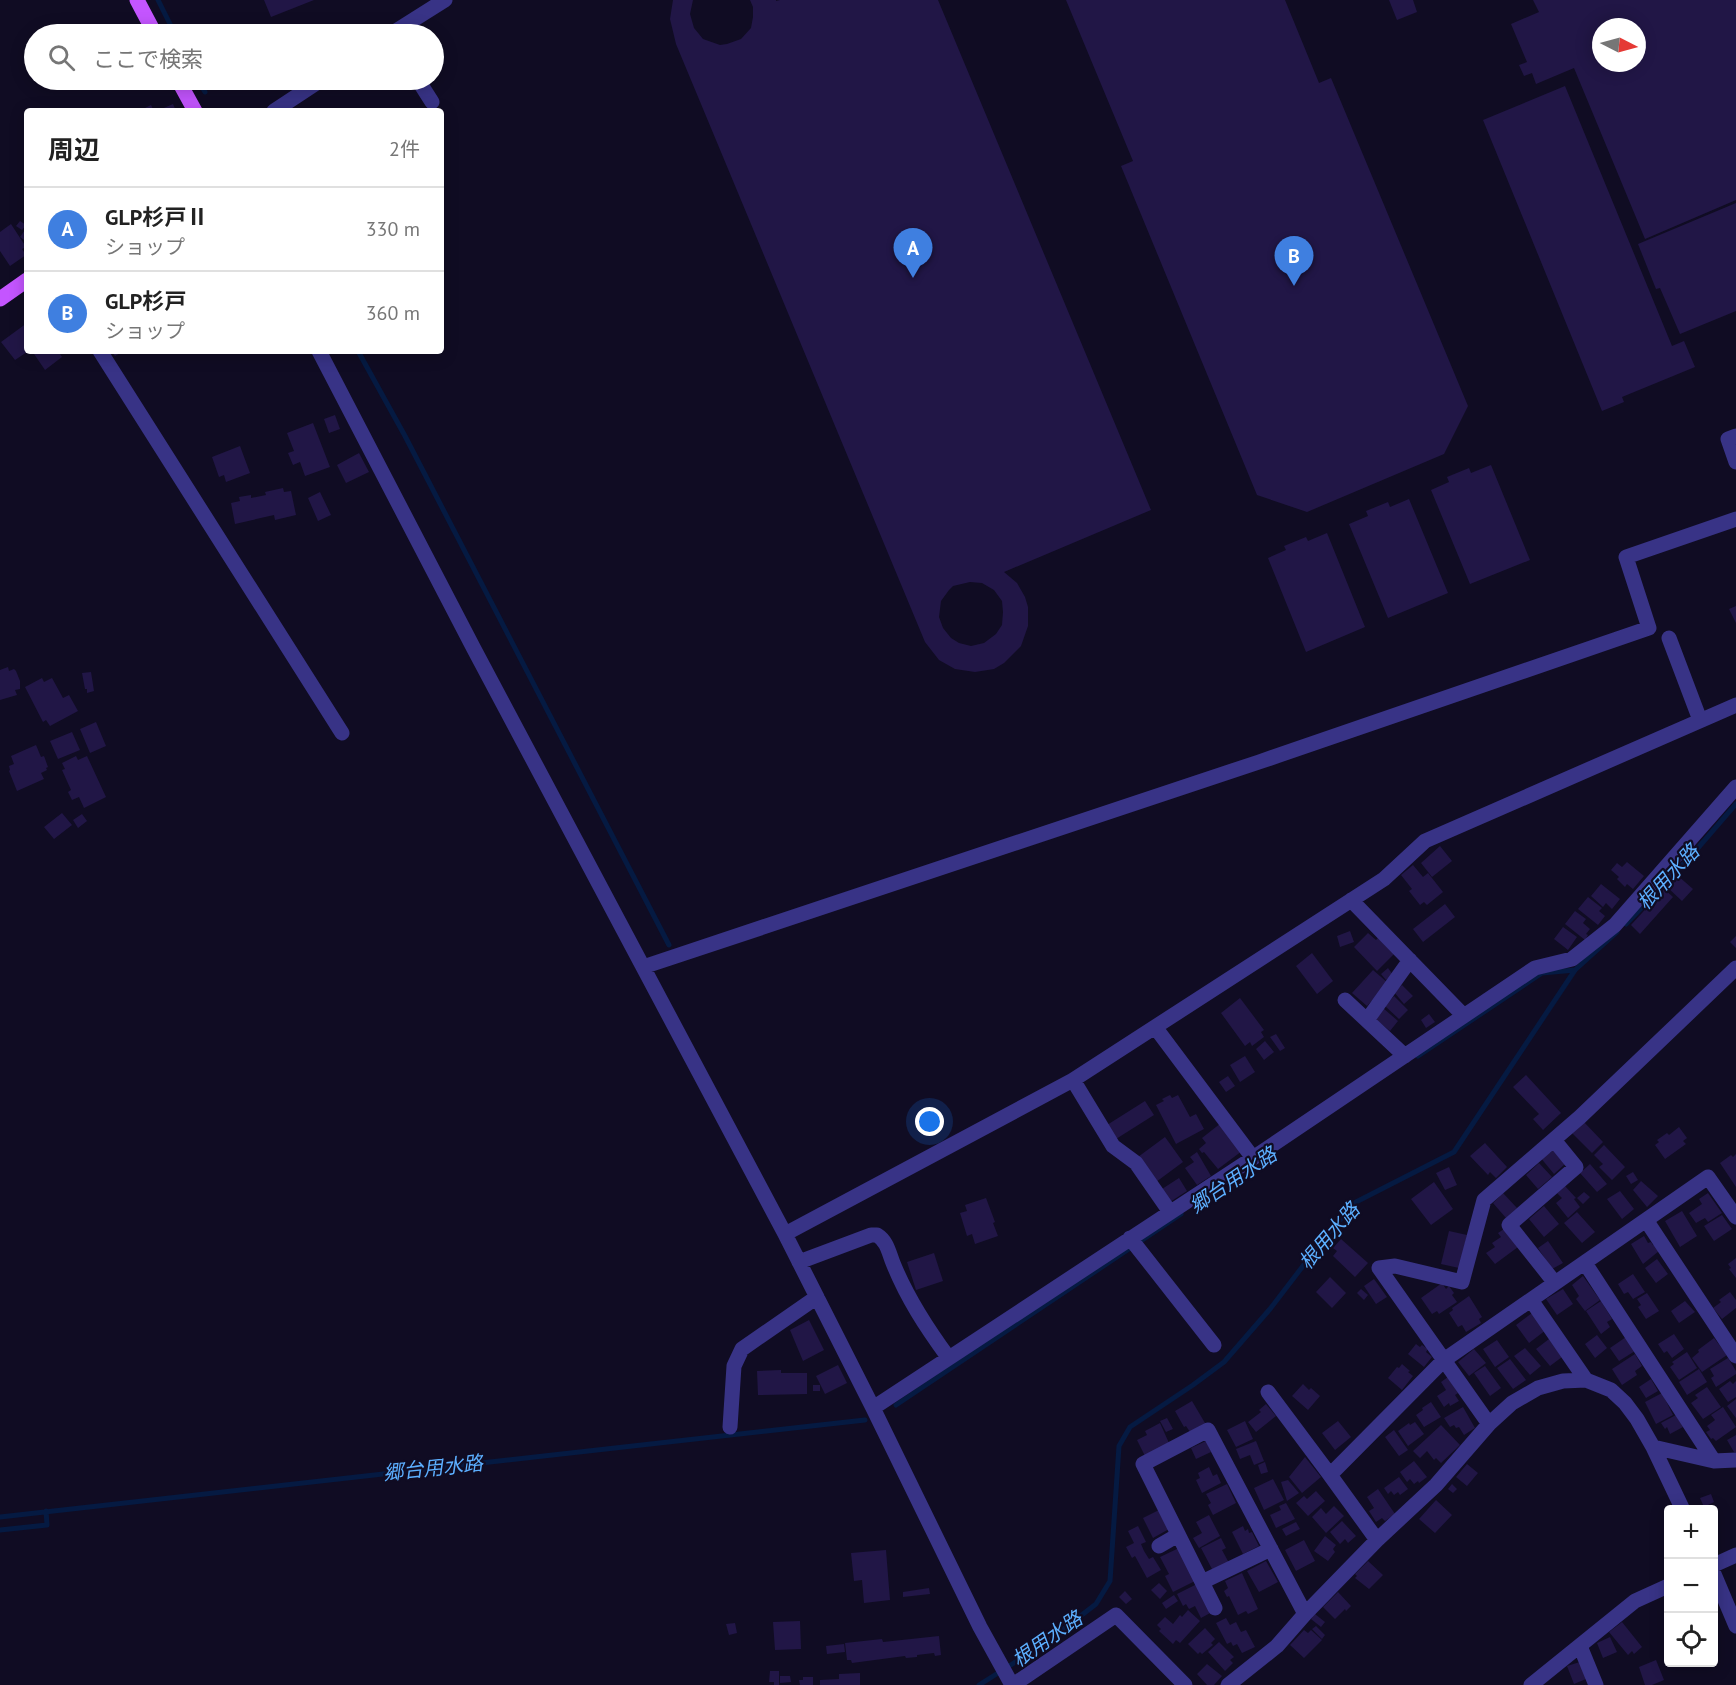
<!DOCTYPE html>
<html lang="ja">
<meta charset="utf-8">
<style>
body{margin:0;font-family:"PT Sans","Noto Sans JP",sans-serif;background:#f2f2f2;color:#222}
.controls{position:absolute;right:18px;bottom:18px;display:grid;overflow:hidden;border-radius:6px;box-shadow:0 3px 15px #0003}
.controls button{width:54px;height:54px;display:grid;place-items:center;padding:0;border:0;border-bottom:2px solid #e0e0e0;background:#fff;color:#222;font:30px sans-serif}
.compass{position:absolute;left:1592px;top:18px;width:54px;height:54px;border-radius:50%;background:#fff;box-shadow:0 3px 15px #0003;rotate:96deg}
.you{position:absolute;left:930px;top:1122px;width:21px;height:21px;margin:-15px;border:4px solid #fff;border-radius:50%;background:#1a73e8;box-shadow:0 0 0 9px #1a73e833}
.badge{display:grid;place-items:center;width:39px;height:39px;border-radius:50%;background:#7c3aed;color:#fff;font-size:20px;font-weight:700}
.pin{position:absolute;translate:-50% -50px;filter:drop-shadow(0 2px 3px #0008)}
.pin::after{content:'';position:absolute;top:32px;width:21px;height:18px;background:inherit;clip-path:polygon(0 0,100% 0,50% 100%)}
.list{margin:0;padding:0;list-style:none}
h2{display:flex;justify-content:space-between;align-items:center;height:78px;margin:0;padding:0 24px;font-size:26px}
h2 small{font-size:20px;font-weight:400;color:#767676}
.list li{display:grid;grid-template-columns:39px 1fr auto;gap:18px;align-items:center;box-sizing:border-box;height:84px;padding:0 24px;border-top:2px solid #e0e0e0}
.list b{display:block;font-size:22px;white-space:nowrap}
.list p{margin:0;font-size:20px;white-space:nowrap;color:#767676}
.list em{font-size:20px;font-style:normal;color:#767676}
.icon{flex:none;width:33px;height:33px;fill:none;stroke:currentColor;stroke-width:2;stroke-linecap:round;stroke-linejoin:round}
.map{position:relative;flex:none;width:1736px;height:1685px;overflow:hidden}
.search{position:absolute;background:#fff;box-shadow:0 3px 15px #0003;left:24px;top:24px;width:420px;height:66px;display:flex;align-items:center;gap:15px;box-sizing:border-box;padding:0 21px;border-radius:33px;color:#767676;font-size:22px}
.panel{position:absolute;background:#fff;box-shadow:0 3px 15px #0003;left:24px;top:108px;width:420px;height:246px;border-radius:6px}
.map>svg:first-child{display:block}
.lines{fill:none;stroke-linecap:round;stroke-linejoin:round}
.stream{stroke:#051a42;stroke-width:5}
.building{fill:#211646;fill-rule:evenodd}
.minor{stroke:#383386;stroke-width:15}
.major{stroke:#c455ff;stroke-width:15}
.labels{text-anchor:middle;stroke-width:4.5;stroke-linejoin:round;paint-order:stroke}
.water-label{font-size:20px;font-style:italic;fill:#5cafff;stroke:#100c23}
</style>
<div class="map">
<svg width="1736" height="1685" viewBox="0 0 1736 1685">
<rect width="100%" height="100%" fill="#100c23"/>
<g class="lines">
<path class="stream" d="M158,0L175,34
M198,80L205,92
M358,351L405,436L669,945
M1626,924L1691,856L1736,804
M1418,1056L1542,973L1575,970
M896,1405L1181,1214
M0,1517L865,1420
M0,1530L47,1525L46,1511
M979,1685L1047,1642L1096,1604L1110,1581L1119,1446L1130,1427L1193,1385L1224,1362L1270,1309L1329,1232L1356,1202L1454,1152L1575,970L1617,932"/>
</g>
<path class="building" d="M264,0H314L271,17Z
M673,0H693L690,14L694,28L703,39L720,45L727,44L741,39L751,28L753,17V7L750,0H776V1L780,0H938L1151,510L1004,572L1017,583L1025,597L1028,607V626L1021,646L1004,663L994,669L975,672L955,669L939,660L925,642L676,44L670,19ZM970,582L982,583L994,590L1002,601L1003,612L1002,625L996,634L984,643L971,646L959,643L951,638L943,628L939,617L941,601L949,590L953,586Z
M1066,0H1285L1319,83L1331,78L1468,406L1444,454L1307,512L1257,495L1121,166L1133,161Z
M1389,0H1413L1417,12L1397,20Z
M1533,0H1736V200L1645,239L1574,68L1536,84L1532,73L1524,76L1519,65L1527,62L1511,24L1539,12ZM1601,27H1637V63H1601Z
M1565,86L1672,346L1684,341L1695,367L1622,397L1624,402L1602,411L1483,120Z
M173,104L176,111H157Z
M151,105L154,111H139Z
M1736,203V311L1680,334L1660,288L1656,289L1638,244Z
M20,221L26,225L22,230L16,226Z
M11,224L26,247L22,249L26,255L10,266L0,251V232Z
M27,227V242L20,237Z
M27,323V352L15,360L1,342Z
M32,351H58L62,357L45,370Z
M111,351H124L115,356Z
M335,415L340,429L329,433L324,419Z
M313,423L330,467L305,476L300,462L293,465L288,453L294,451L287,433Z
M240,446L250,473L226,482L224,475L219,477L212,457Z
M359,453L369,472L346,483L337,465Z
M1491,465L1530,560L1470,584L1431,490L1449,482L1447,477L1469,468L1471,473Z
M283,488L284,492L291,491L296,515L275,520L274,515L235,524L231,503L240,501L239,497L251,495V498L266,495L265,492Z
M320,492L331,515L318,521L308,498Z
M1409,499L1448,593L1388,618L1349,524L1368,516L1366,511L1388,502L1390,507Z
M1327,533L1365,627L1306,652L1268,558L1286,550L1284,546L1306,537L1308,541Z
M1736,606V623L1729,609Z
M8,667L9,671L14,669L16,671L20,681V689L15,690L17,695L0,700V670Z
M91,672L94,691L87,693V689H85L82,673Z
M42,678L44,682L52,678L63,698L69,695L78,711L50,726L46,720L43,722L25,687Z
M96,722L106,746L90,753L80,729Z
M72,732L80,750L58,759L50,741Z
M36,745L41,757L44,756L48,767L46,768L47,770L41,773L44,779L17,791L9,771L10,770L9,766L14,764L11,756Z
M76,756L78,760L87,756L106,797L84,808L79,797L72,800L68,792L71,790L62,770L65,769L62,763Z
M62,813L72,825L54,839L44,827Z
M82,814L87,821L78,828L73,820Z
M1440,846L1452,861L1432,877L1421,863Z
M1627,862L1644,876L1633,889L1627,884L1625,887L1617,879L1619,877L1611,870L1617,863L1622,867Z
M1413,865L1423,877L1428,873L1443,892L1427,905L1424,902L1420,905L1409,891L1412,889L1401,875Z
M1677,875L1693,889L1682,901L1667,887Z
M1601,884L1620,899L1612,909L1606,903L1603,907L1591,896Z
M1664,889L1673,897L1640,934L1631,925Z
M1588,897L1602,908L1599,911L1605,916L1598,925L1578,909Z
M1445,904L1455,917L1423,942L1413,929Z
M1575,911L1586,919L1583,923L1590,929L1586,934L1588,935L1585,940L1565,924Z
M1563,927L1577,937L1568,950L1554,939Z
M1350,931L1354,942L1340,947L1337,936Z
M1368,933L1376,940L1378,938L1394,954L1377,971L1354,947Z
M1736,936V948L1730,942Z
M1312,953L1333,981L1317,994L1296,966Z
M1388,968L1393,975L1386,980L1381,974Z
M1373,970L1388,983L1367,1006L1352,993Z
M1402,985L1413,996L1404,1004L1394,992Z
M1394,996L1408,1010L1399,1019L1385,1006Z
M1240,998L1264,1030L1261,1032L1264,1037L1252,1046L1250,1042L1245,1046L1221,1013Z
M1383,1008L1398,1021L1390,1031L1374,1018Z
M1429,1014L1435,1022L1426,1028L1421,1020Z
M1276,1034L1285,1048L1280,1051L1270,1037Z
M1265,1041L1274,1052L1264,1060L1256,1049Z
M1245,1056L1255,1072L1240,1082L1230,1065Z
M1526,1075L1561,1113L1543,1130L1533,1119L1539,1114L1513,1087Z
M1228,1076L1235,1086L1226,1092L1219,1082Z
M1170,1095L1172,1098L1178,1095L1190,1117L1196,1114L1204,1129L1176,1144L1156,1105L1164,1101L1162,1099Z
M1145,1101L1154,1115L1116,1139L1107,1125Z
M1583,1121L1603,1142L1592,1153L1571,1132Z
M1221,1123L1242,1151L1218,1169L1204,1152L1202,1153L1199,1149L1206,1143L1202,1138Z
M1679,1127L1687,1138L1683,1141L1686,1144L1665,1159L1655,1145L1659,1142L1657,1140L1667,1133L1669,1135Z
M1165,1137L1183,1162L1156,1182L1138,1157Z
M1485,1143L1507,1167L1496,1178L1490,1172L1488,1175L1470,1156Z
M1604,1145L1625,1167L1612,1180L1599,1167L1603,1164L1594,1155Z
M1553,1150L1565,1164L1554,1174L1540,1157L1548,1151L1550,1153Z
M1197,1152L1211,1176L1197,1185L1185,1168L1194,1162L1190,1157Z
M1736,1154V1187L1720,1163L1731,1155L1733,1157Z
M1539,1163L1552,1177L1538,1189L1526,1175Z
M1590,1164L1607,1184L1597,1192L1580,1173Z
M1449,1167L1457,1185L1445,1190L1436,1173Z
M1633,1172L1638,1180L1631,1184L1626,1176Z
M1179,1178L1187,1191L1170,1202L1162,1189Z
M1641,1181L1658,1196L1647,1207L1633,1190Z
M1434,1182L1453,1209L1431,1225L1411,1199Z
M1565,1186L1576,1198L1574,1199L1580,1207L1568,1218L1556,1203L1562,1198L1557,1193Z
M1620,1191L1634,1209L1622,1219L1607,1199Z
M1584,1192L1590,1197L1583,1204L1577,1198Z
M1503,1193L1517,1208L1506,1218L1493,1203Z
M1708,1193L1722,1213L1708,1222L1705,1218L1696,1223L1689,1213L1702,1204L1699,1199Z
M986,1198L995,1222L993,1223L998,1236L975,1244L972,1234L967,1236L960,1213L967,1211L965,1205Z
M1544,1206L1559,1224L1544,1237L1529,1219Z
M1682,1211L1697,1236L1680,1247L1665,1221Z
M1577,1212L1595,1232L1582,1243L1564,1223Z
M1722,1215L1732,1229L1714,1241L1704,1226Z
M1504,1229L1518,1247L1495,1264L1486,1253L1495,1247L1492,1243L1501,1237L1498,1233Z
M1449,1231L1467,1235L1459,1268L1441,1264Z
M1644,1236L1648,1243L1651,1242L1653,1245L1655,1244L1659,1251L1643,1264L1631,1244Z
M1341,1239L1368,1263L1355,1277L1333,1256L1337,1251L1333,1248Z
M1548,1241L1563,1263L1552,1269L1538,1248Z
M934,1253L943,1281L916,1290L907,1262Z
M1736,1258V1278L1729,1269L1731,1268L1728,1264Z
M1657,1259L1668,1274L1656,1283L1645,1268Z
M1633,1274L1645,1292L1633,1299L1628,1292L1624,1294L1618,1284Z
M1583,1276L1600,1300L1585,1311L1576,1299L1579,1296L1572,1285Z
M1330,1277L1346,1293L1332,1308L1316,1292Z
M1374,1279L1387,1297L1376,1304L1364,1286Z
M1442,1283L1446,1289L1449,1286L1454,1293L1452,1295L1457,1302L1439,1314L1437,1311L1432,1314L1421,1298Z
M1361,1289L1368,1295L1364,1300L1357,1293Z
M1563,1289L1573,1304L1557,1315L1546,1299Z
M1730,1292L1736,1300V1308L1722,1319L1713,1308L1721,1302L1719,1300Z
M1647,1293L1659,1311L1646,1319L1638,1307L1641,1305L1637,1299Z
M1469,1296L1482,1317L1479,1319L1481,1323L1466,1332L1462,1325L1458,1327L1449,1313L1453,1310L1452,1308Z
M1601,1301L1612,1319L1607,1322L1610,1327L1601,1334L1586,1311Z
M1685,1301L1695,1312L1679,1323L1671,1311Z
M1532,1313L1546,1330L1529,1343L1516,1325Z
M809,1320L824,1350L803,1361L790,1330Z
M1674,1334L1684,1349L1672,1358L1667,1351L1664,1353L1658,1344Z
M1597,1335L1607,1348L1595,1358L1585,1344Z
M1626,1337L1635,1351L1619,1361L1610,1348Z
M1714,1338L1727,1355L1702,1372L1692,1358L1699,1352L1698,1350Z
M1549,1339L1562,1357L1550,1366L1536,1349Z
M1497,1340L1509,1357L1495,1367L1483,1349Z
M1416,1344L1420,1347L1422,1345L1428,1349L1426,1352L1432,1357L1424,1367L1408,1354Z
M1525,1348L1541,1366L1530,1375L1514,1356Z
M1474,1349L1486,1363L1469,1376L1458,1362Z
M1687,1352L1697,1368L1679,1380L1670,1367L1674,1364L1672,1362Z
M1635,1354L1642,1366L1635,1371L1637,1375L1622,1385L1612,1369Z
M1728,1358L1736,1371V1374L1716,1387L1711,1378L1714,1376L1710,1369Z
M1510,1359L1526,1380L1513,1389L1497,1368Z
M1402,1364L1410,1371L1408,1372L1413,1376L1402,1390L1388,1378L1397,1367L1399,1368Z
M838,1365L847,1383L825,1394L816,1376Z
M1485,1366L1501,1388L1490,1396L1474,1373Z
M1699,1369L1707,1382L1687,1395L1679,1382Z
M781,1370V1373H807V1394L758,1395L757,1371Z
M1448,1377L1458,1393L1455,1395L1459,1401L1450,1406L1449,1403L1444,1407L1437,1396L1446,1390L1441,1382Z
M1651,1379L1658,1391L1646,1398L1639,1387Z
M1730,1381L1733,1384L1736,1381V1397L1728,1402L1719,1389Z
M1303,1384L1309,1390L1311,1388L1320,1396L1308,1410L1292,1396Z
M813,1385H820V1391H813Z
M1707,1387L1721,1407L1703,1419L1691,1403L1698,1398L1695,1395Z
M1662,1393L1673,1415L1656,1424L1645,1402Z
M1736,1399V1418L1727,1406Z
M1192,1401L1205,1423L1190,1432L1186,1426L1184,1427L1175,1411Z
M1431,1402L1441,1417L1424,1427L1416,1415L1423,1410L1422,1408Z
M1266,1404L1276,1416L1256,1432L1248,1422L1261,1412L1259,1410Z
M1463,1407L1475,1428L1464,1435L1459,1427L1456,1428L1454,1425L1450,1427L1444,1418Z
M1723,1407L1736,1427L1716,1441L1713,1438L1711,1439L1706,1432L1710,1430L1707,1426L1715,1420L1711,1415Z
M1676,1415L1683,1427L1670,1434L1667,1427L1665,1429L1661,1423Z
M1167,1418L1173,1429L1166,1432L1160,1421Z
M1245,1421L1253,1439L1236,1447L1227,1430Z
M1338,1421L1351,1437L1335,1450L1322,1433Z
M1415,1422L1424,1434L1408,1446L1398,1431L1409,1423L1410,1425Z
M1160,1423L1169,1443L1145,1456L1137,1440L1147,1435L1145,1431Z
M1441,1425L1460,1445L1441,1463L1436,1458L1434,1460L1427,1451L1420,1458L1413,1451Z
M1394,1430L1408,1450L1399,1456L1385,1437Z
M1736,1435V1452H1734L1727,1440Z
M1206,1441L1211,1452L1196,1459L1191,1448Z
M1256,1441L1264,1461L1254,1465L1250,1455L1240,1459L1236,1449Z
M1305,1457L1321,1477L1302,1493L1289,1477Z
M1414,1461L1427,1477L1419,1483L1418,1481L1414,1484L1410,1479L1407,1482L1400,1472Z
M1265,1462L1268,1472L1261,1474L1258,1465Z
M1467,1464L1478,1473L1467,1486L1456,1477Z
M1209,1467L1213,1476L1217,1474L1221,1483L1202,1493L1196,1480L1200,1478L1198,1473Z
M1399,1477L1408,1489L1400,1495L1398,1492L1394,1495L1391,1491L1388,1494L1384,1488Z
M1273,1479L1284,1500L1264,1510L1254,1488Z
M1288,1480L1299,1493L1287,1501L1281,1482Z
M1227,1484L1236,1503L1213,1515L1208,1505L1211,1503L1206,1494Z
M1452,1484L1457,1489L1453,1493L1448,1489Z
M1378,1489L1395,1514L1385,1521L1382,1518L1376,1522L1369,1511L1374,1508L1367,1497Z
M1316,1491L1325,1501L1308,1516L1296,1503L1304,1496L1307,1499Z
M1711,1494L1714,1502L1704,1507L1700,1498Z
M1436,1500L1452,1515L1435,1533L1419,1519Z
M1286,1503L1295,1519L1276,1528L1270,1515L1281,1510L1279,1506Z
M1334,1506L1344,1516L1326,1533L1312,1517L1321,1508L1326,1514Z
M1159,1510L1169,1529L1153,1538L1143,1518Z
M1209,1515L1220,1536L1199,1548L1193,1538L1202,1533L1196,1522Z
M1342,1521L1356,1536L1348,1543L1345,1539L1340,1544L1330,1532Z
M1296,1522L1300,1529L1286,1536L1282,1529Z
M1138,1526L1146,1542L1141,1544L1144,1551L1149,1559L1153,1557L1161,1570L1147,1578L1135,1556L1132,1558L1126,1547L1134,1543L1128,1531Z
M1243,1526L1245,1531L1248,1529L1249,1533L1252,1532L1259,1546L1243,1554L1232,1532Z
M1325,1536L1336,1545L1333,1549L1335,1552L1328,1561L1314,1551Z
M1221,1538L1226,1548L1222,1550L1229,1563L1213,1571L1201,1548Z
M1304,1540L1315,1561L1296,1571L1285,1550Z
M1179,1548L1195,1581L1173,1592L1165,1576L1169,1574L1160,1557Z
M886,1550L890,1600L864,1603L862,1580L854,1581L851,1553Z
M1266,1561L1278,1582L1259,1592L1247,1571Z
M1368,1561L1383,1575L1369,1589L1355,1578L1357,1576L1355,1574Z
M1242,1573L1258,1609L1248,1614L1246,1611L1238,1615L1229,1596L1227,1597L1224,1591L1228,1588L1225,1581Z
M1159,1583L1167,1591L1160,1599L1151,1590Z
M1197,1584L1212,1612L1201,1618L1195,1606L1189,1609L1186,1604L1183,1606L1177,1594Z
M929,1588L930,1594L903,1597V1592Z
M1125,1591L1132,1599L1126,1604L1119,1597Z
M1338,1592L1351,1606L1346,1611L1345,1609L1335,1619L1323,1607Z
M1174,1595L1178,1601L1166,1609L1162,1603Z
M1188,1610L1200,1621L1180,1643L1176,1640L1173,1644L1159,1631L1161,1629L1157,1625L1165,1617L1173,1624L1180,1615L1182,1617Z
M1315,1614L1325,1622L1321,1627L1311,1619Z
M1226,1618L1230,1625L1236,1622L1241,1632L1246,1630L1255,1647L1242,1653L1237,1644L1233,1646L1231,1642L1227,1644L1216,1623Z
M800,1621L801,1649L775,1650L773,1622Z
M1622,1622L1642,1647L1634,1654L1632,1651L1628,1655L1609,1632Z
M735,1623L737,1633L729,1635L726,1624Z
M1316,1626L1325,1635L1322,1639L1312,1629Z
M1205,1628L1215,1639L1211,1643L1213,1645L1202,1654L1200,1652L1198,1654L1188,1644Z
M1304,1630L1308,1633L1311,1630L1322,1640L1304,1658L1290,1645Z
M939,1636L941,1655L935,1656L934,1653L917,1655V1657L906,1658L905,1656L852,1663L851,1660H847L845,1643L882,1639L883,1642Z
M1610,1637L1617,1652L1603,1658L1597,1643Z
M1219,1642L1234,1657L1230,1660L1233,1663L1225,1671L1208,1652Z
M844,1644L845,1652L827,1654L826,1646Z
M1656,1660L1664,1680L1652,1685H1645L1639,1667Z
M1580,1662L1586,1679L1574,1684L1567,1666Z
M1207,1664L1222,1676L1214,1685H1207L1197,1674Z
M770,1671H779V1685H774V1682H769Z
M860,1673V1685H820V1680L839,1679V1674Z
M780,1676H790L791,1682L780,1683Z
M803,1677H813V1685H800L799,1680H803Z"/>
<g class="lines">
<path class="minor" d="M391,34L445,0
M418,80L432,102
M274,111L321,80
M100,351L342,733
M319,351L474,649L785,1234L873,1408L980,1627L1012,1685
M1736,436L1728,439L1736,462
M1669,638L1700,720
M1351,900L1464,1016
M643,967L1259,762L1649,628L1626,557L1736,519
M1345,1000L1405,1056
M1367,1020L1410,960
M1155,1027L1253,1158
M1073,1080L1113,1146L1136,1163L1170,1212
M1554,1140L1576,1167L1509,1225L1555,1283
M1646,1220L1736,1356
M785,1234L1073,1080L1384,879L1425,841L1736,705
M1130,1238L1214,1345
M799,1262L871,1235H877C887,1241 889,1253 893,1263C907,1298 926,1327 948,1357
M1585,1263L1714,1461
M1531,1300L1586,1380
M1268,1392L1330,1475
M873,1408L1253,1158L1535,968L1572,959L1615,925L1736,787
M1489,1424L1379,1268L1395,1266L1462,1282L1484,1200L1580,1117L1736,968
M730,1427L734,1366L742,1349L817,1297
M1653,1447L1714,1461L1736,1460
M1377,1540L1330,1475L1444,1360L1708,1177L1736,1217
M1159,1546L1178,1535
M1714,1565L1736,1555
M1714,1574L1736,1626
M1202,1582L1271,1549
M1215,1608L1143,1464L1208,1430L1305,1614
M1580,1646L1596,1685
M1013,1685L1116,1615L1185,1685
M1228,1685L1277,1646L1305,1614L1377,1540L1436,1485L1489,1424L1512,1403L1538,1388L1563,1381L1586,1380L1611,1390L1625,1403L1637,1419L1653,1447L1683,1510
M1531,1685L1635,1601L1668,1586"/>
<path class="major" d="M137,0L155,34
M178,80L195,111
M0,299L27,280"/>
</g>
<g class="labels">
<g class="water-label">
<text transform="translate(1668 877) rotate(-47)" y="7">根用水路</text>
<text transform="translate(1233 1180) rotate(-34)" y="7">郷台用水路</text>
<text transform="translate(1329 1236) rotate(-49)" y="7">根用水路</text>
<text transform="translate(433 1468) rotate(-6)" y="7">郷台用水路</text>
<text transform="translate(1047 1639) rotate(-35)" y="7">根用水路</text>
</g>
</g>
</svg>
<div class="controls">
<button>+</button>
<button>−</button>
<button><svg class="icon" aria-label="locate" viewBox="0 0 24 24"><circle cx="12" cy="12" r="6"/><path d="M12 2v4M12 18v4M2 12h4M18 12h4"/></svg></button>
</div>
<svg class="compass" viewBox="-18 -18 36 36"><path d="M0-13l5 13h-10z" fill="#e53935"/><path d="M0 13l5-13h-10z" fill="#767676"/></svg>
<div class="you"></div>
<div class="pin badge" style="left:913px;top:278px;background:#3f7fe0">A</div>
<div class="pin badge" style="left:1294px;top:286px;background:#3f7fe0">B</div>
<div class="search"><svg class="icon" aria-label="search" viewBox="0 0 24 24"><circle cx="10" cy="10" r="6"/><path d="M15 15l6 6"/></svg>ここで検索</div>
<section class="panel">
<h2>周辺<small>2件</small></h2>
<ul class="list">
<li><span class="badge" style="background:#3f7fe0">A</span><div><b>GLP杉戸Ⅱ</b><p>ショップ</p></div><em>330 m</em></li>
<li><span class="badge" style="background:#3f7fe0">B</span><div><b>GLP杉戸</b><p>ショップ</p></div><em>360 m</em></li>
</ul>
</section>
</div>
